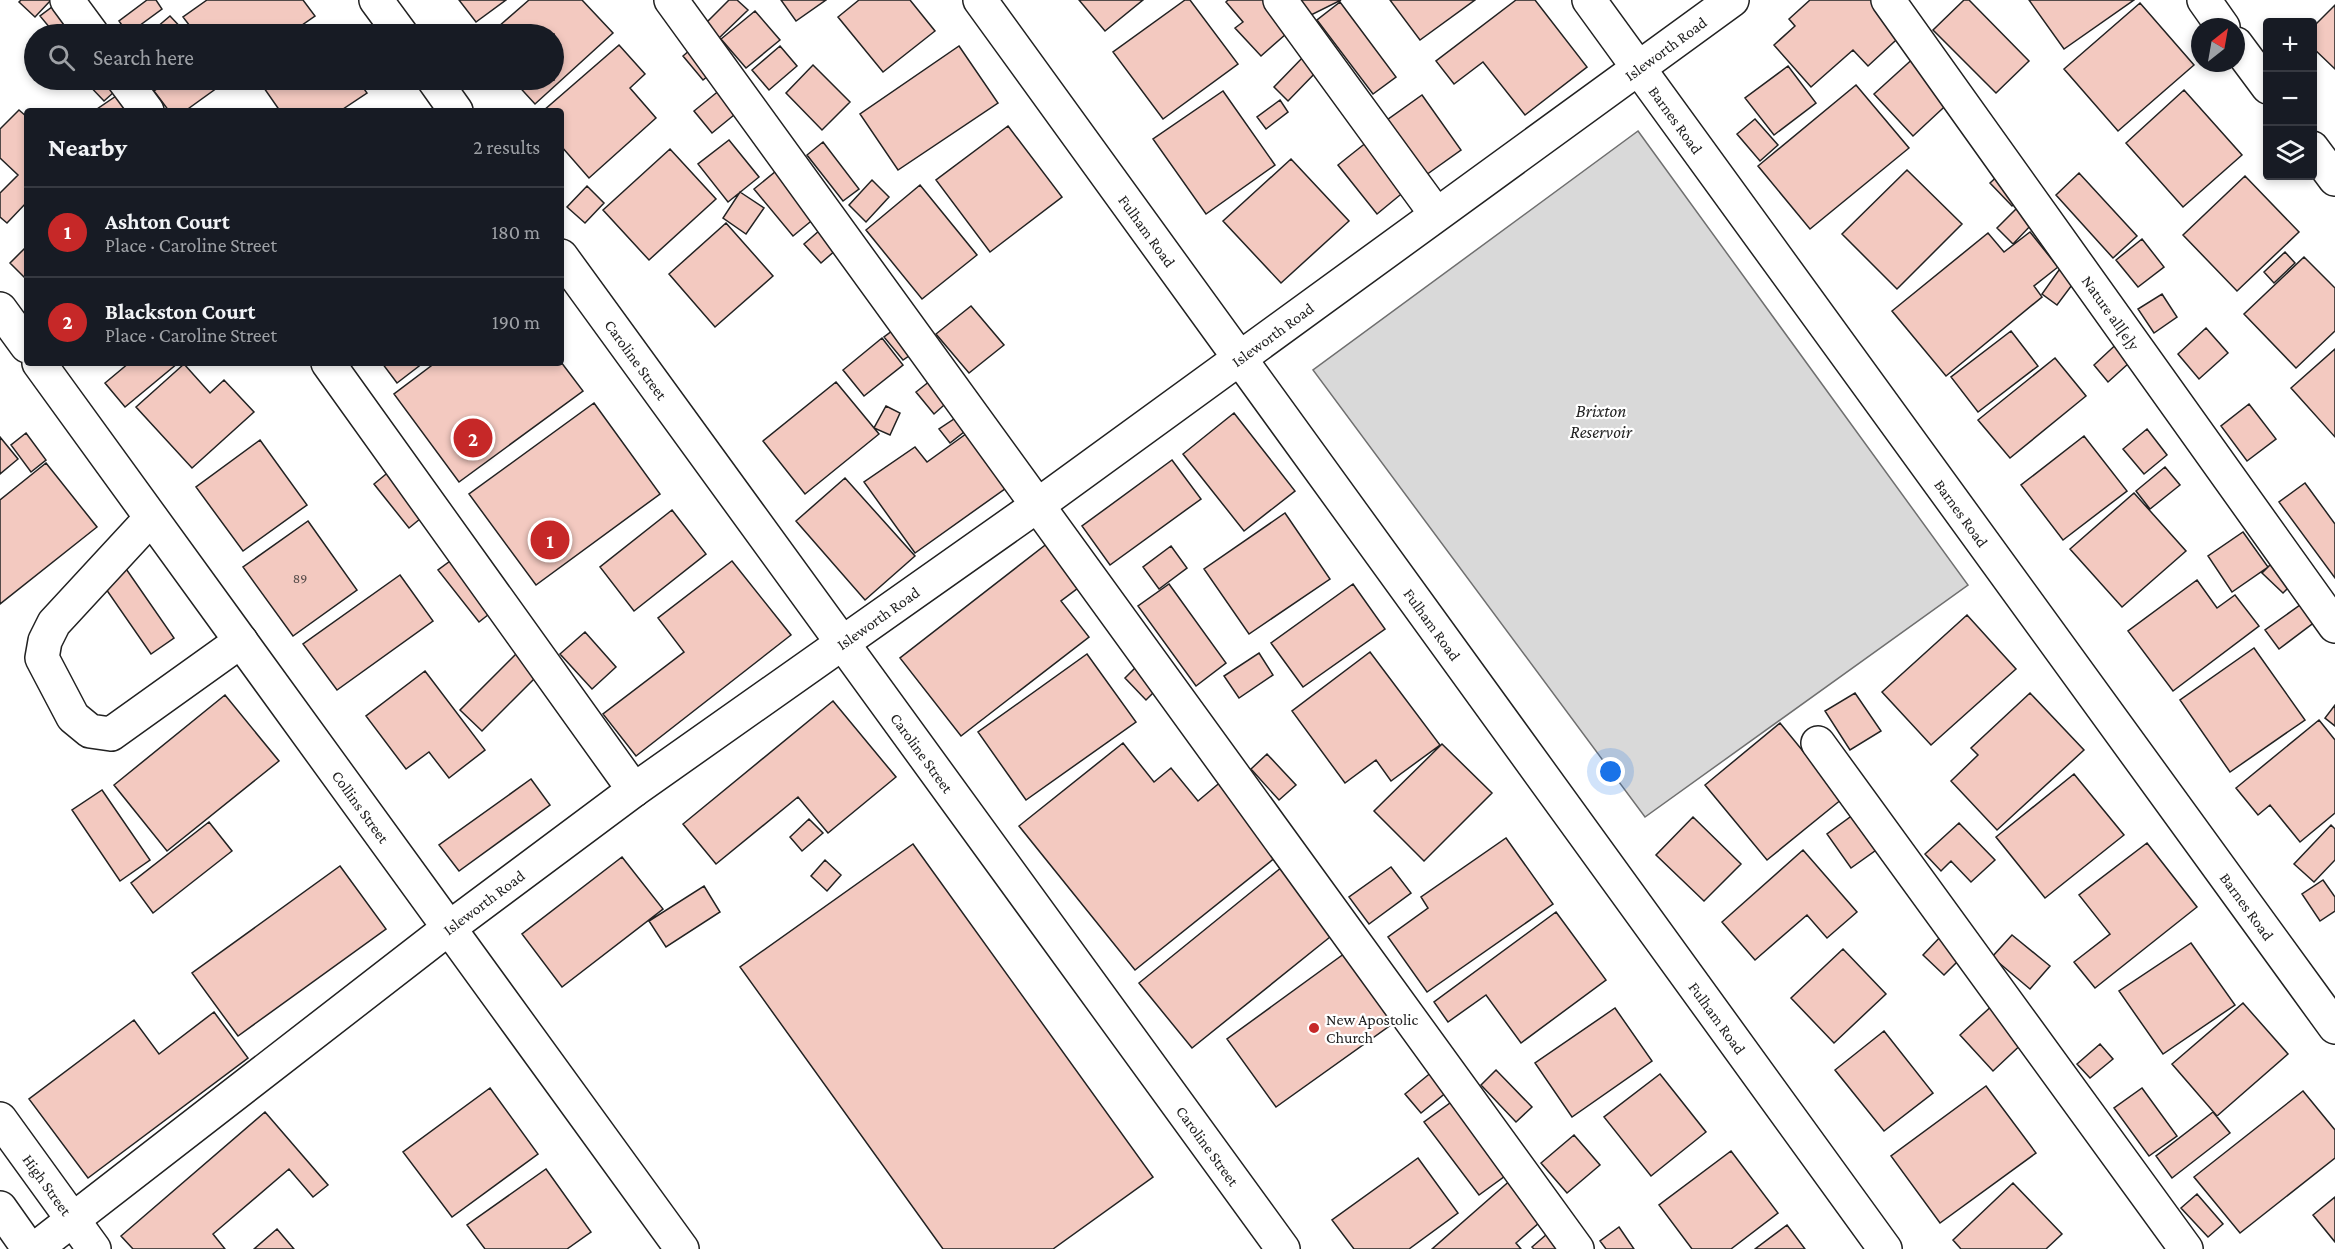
<!DOCTYPE html>
<meta charset="utf-8">
<style>
body{margin:0;font-family:"Crimson Pro",serif;background:#20242c;color:#f1f3f6}
.controls{position:absolute;right:18px;top:18px;display:grid;overflow:hidden;border-radius:6px;box-shadow:0 3px 9px #0003}
.controls button{width:54px;height:54px;display:grid;place-items:center;padding:0;border:0;border-bottom:2px solid #363941;background:#171b24;color:#f1f3f6;font:30px sans-serif}
.compass{position:absolute;left:2191px;top:18px;width:54px;height:54px;border-radius:50%;background:#171b24;box-shadow:0 3px 9px #0003;rotate:31deg}
.you{position:absolute;left:1611px;top:772px;width:21px;height:21px;margin:-15px;border:4px solid #fff;border-radius:50%;background:#1a73e8;box-shadow:0 0 0 9px #1a73e833}
.badge{display:grid;place-items:center;width:39px;height:39px;border-radius:50%;background:#c62828;color:#fff;font-size:20px;font-weight:700}
.pin{position:absolute;translate:-50% -50%;border:3px solid #fff;box-shadow:0 2px 6px #0006}
.list{margin:0;padding:0;list-style:none}
h2{display:flex;justify-content:space-between;align-items:center;height:78px;margin:0;padding:0 24px;font-size:26px}
h2 small{font-size:20px;font-weight:400;color:#9ea1a6}
.list li{display:grid;grid-template-columns:39px 1fr auto;gap:18px;align-items:center;box-sizing:border-box;height:90px;padding:0 24px;border-top:2px solid #363941}
.list b{display:block;font-size:22px;white-space:nowrap}
.list p{margin:0;font-size:20px;white-space:nowrap;color:#9ea1a6}
.list em{font-size:20px;font-style:normal;color:#9ea1a6}
.icon{flex:none;width:33px;height:33px;fill:none;stroke:currentColor;stroke-width:2;stroke-linecap:round;stroke-linejoin:round}
.map{position:relative;flex:none;width:2335px;height:1249px;overflow:hidden}
.search{position:absolute;background:#171b24;box-shadow:0 3px 9px #0003;left:24px;top:24px;width:540px;height:66px;display:flex;align-items:center;gap:15px;box-sizing:border-box;padding:0 21px;border-radius:33px;color:#9ea1a6;font-size:22px}
.panel{position:absolute;background:#171b24;box-shadow:0 3px 9px #0003;left:24px;top:108px;width:540px;height:258px;border-radius:6px}
.map>svg:first-child{display:block}
.water{fill:#d9d9d9;stroke:#6f6f6f;stroke-width:1.5}
.building{fill:#f3c9c0;stroke:#222;stroke-width:1.5}
.lines{fill:none;stroke-linecap:round;stroke-linejoin:round}
.minor-casing{stroke:#222;stroke-width:36}
.major-casing{stroke:#222;stroke-width:36}
.minor{stroke:#fff;stroke-width:33}
.major{stroke:#fff;stroke-width:33}
.poi-dot{fill:#c62828;stroke:#fff;stroke-width:2}
.labels{text-anchor:middle;stroke-width:4.5;stroke-linejoin:round;paint-order:stroke}
.number-label{font-size:14px;fill:#564c4a}
.street-label{font-size:16px;fill:#222;stroke:#fff}
.poi-label{font-size:16px;fill:#222;stroke:#fff;text-anchor:start}
.water-label{font-size:18px;font-style:italic;fill:#222;stroke:#fff}
</style>
<div class="map">
<svg width="2335" height="1249" viewBox="0 0 2335 1249">
<rect width="100%" height="100%" fill="#fff"/>
<path class="water" d="M1638,131L1968,585L1645,817L1313,370Z"/>
<path class="building" d="M21,0H51L35,17L19,2Z
M147,0H156L162,9L128,34L119,21Z
M207,0H303L315,16L289,34H196L183,17Z
M459,0H506L476,22Z
M529,0H582L613,33L535,104L513,80H554V34H490Z
M729,0H737L748,10L718,39L704,25Z
M781,0H826L796,21Z
M859,0H910L935,31L883,72L838,17Z
M1079,0H1143L1105,31Z
M1185,0H1190L1238,64L1163,119L1113,52Z
M1228,0H1270L1294,27L1261,56L1235,28L1243,22L1226,2Z
M1299,0H1341L1307,17Z
M1390,0H1475L1420,40Z
M1516,0H1535L1587,67L1525,115L1483,62L1454,84L1436,61Z
M1810,0H1880L1907,30L1868,66L1853,50L1811,87L1774,45L1795,26L1789,19Z
M1964,0H1969L2029,61L1996,93L1933,30Z
M2029,0H2134L2064,49Z
M60,1L80,34H55L40,16Z
M1340,2L1396,77L1373,94L1317,20Z
M2140,3L2194,65L2118,131L2064,69Z
M2335,5V69L2312,47V28Z
M755,11L780,40L746,68L721,39Z
M170,16L187,34H149Z
M698,43L719,67L703,80L683,56Z
M619,45L645,74L630,88L656,118L589,178L561,146V111H543Z
M780,46L797,66L769,90L752,70Z
M959,46L998,103L898,170L860,114Z
M1306,54L1320,68L1288,101L1274,87Z
M1917,55L1956,96L1913,136L1874,94Z
M813,65L850,102L822,130L786,93Z
M1788,66L1816,103L1774,135L1745,98Z
M84,80H121L124,83L104,101Z
M170,80H228L185,111H169L154,91Z
M277,80H358L367,93L340,111H280L264,88Z
M726,85L745,106L712,133L694,111Z
M1856,85L1909,148L1810,229L1758,166Z
M125,90L140,111H98L97,109Z
M2184,90L2242,155L2183,207L2126,143Z
M1223,91L1275,165L1206,214L1153,139Z
M1422,95L1461,150L1426,175L1387,120Z
M1280,100L1288,112L1266,129L1257,117Z
M19,110L27,117V202L7,223L0,217V193L18,175L0,158V129Z
M1755,119L1778,145L1760,161L1737,134Z
M1008,126L1062,197L990,252L936,180Z
M1372,138L1411,186L1377,214L1338,165Z
M729,140L759,177L728,202L698,164Z
M823,142L859,189L843,201L807,155Z
M670,149L716,199L649,260L603,210Z
M1291,159L1349,221L1281,283L1223,221Z
M781,167L821,213L793,236L754,189Z
M1907,170L1962,224L1897,289L1842,234Z
M2003,171L2025,193L2012,206L1990,183Z
M2079,173L2137,236L2113,258L2056,195Z
M2245,176L2299,232L2237,291L2183,235Z
M872,180L889,197L866,222L849,205Z
M920,185L977,255L922,299L866,230Z
M587,186L604,203L585,223L567,207Z
M740,192L764,208L746,234L723,218Z
M2018,207L2034,222L2013,244L1997,228Z
M726,223L773,276L715,327L669,274Z
M828,223L845,242L821,263L804,244Z
M2030,232L2058,267L2034,286L2042,297L1946,376L1892,311L1988,233L2004,252Z
M2142,239L2164,267L2138,287L2116,260Z
M27,246V280L10,263Z
M2285,252L2295,263L2274,283L2264,272Z
M2304,257L2335,288V331L2296,368L2244,314Z
M2059,270L2075,281L2057,305L2042,294Z
M2162,294L2177,317L2154,333L2138,309Z
M971,306L1004,345L969,373L936,334Z
M900,325L919,349L903,360L884,337Z
M2206,328L2228,353L2199,379L2178,354Z
M2011,331L2038,366L1978,412L1951,377Z
M2124,337L2139,354L2108,382L2094,365Z
M882,338L903,365L864,396L843,370Z
M2335,349V437L2291,388Z
M2055,358L2086,396L2010,458L1978,420Z
M561,362L583,391L459,482L394,394L435,363Z
M129,363H178L125,407L105,383Z
M382,363H423L397,383Z
M184,364L210,393L224,380L254,412L192,468L136,407Z
M935,377L952,398L934,414L916,392Z
M836,382L879,434L805,494L763,441Z
M594,403L660,494L536,585L469,494Z
M2249,404L2276,439L2247,461L2221,426Z
M886,406L900,413L890,435L874,428Z
M1234,413L1295,491L1244,531L1183,454Z
M960,415L969,428L950,443L939,429Z
M977,426L1016,481L915,553L864,482L915,447L927,462Z
M2147,429L2167,455L2144,474L2123,449Z
M26,433L46,460L31,472L11,445Z
M2084,436L2127,491L2063,540L2021,485Z
M0,437L18,459L0,474Z
M260,440L307,505L243,551L196,487Z
M1172,460L1201,499L1110,565L1082,526Z
M46,463L97,527L0,604V500Z
M2165,467L2180,485L2150,509L2136,491Z
M391,470L426,514L409,528L374,484Z
M845,478L915,556L865,600L796,521Z
M2305,483L2335,524V578L2279,502Z
M2134,493L2186,551L2122,607L2070,549Z
M672,510L706,554L634,611L600,567Z
M1285,513L1330,579L1249,634L1204,569Z
M308,521L357,590L293,636L243,567Z
M2243,532L2268,567L2232,592L2208,556Z
M1053,539L1086,582L1061,601L1089,637L961,736L900,658Z
M1171,546L1187,568L1159,589L1143,567Z
M457,556L498,607L479,622L438,570Z
M2276,559L2297,579L2283,593L2262,573Z
M732,561L791,635L636,756L603,714L684,652L658,618Z
M122,563L174,638L151,654L99,579Z
M400,575L433,621L337,690L303,644Z
M2197,580L2217,608L2235,595L2259,626L2173,691L2128,631Z
M1169,584L1226,663L1196,686L1138,606Z
M1353,584L1385,629L1303,687L1271,643Z
M2307,600L2320,618L2279,649L2265,630Z
M1967,615L2016,669L1931,745L1882,692Z
M585,632L616,667L592,689L560,654Z
M2254,648L2305,720L2230,772L2180,700Z
M520,650L542,671L482,731L460,710Z
M1370,652L1440,745L1391,781L1376,760L1345,783L1292,711Z
M1259,653L1273,675L1239,698L1224,676Z
M1087,654L1136,722L1026,800L978,732Z
M1136,667L1158,688L1146,700L1125,678Z
M425,671L485,750L449,778L429,752L406,769L366,716Z
M1855,693L1881,731L1850,750L1825,711Z
M2030,693L2084,750L1997,830L1951,781L1978,755L1971,748Z
M225,695L279,761L167,851L114,785Z
M833,701L896,777L828,833L798,797L716,864L683,824Z
M2335,705V726L2325,718Z
M2319,720L2335,740V813L2300,842L2270,805L2258,815L2236,788Z
M1780,723L1842,799L1767,860L1705,785Z
M1123,743L1154,782L1171,768L1198,801L1223,780L1281,853L1135,970L1019,826Z
M1442,744L1492,793L1424,861L1374,811Z
M1267,754L1296,785L1279,800L1251,769Z
M2074,774L2124,835L2045,898L1996,837Z
M531,779L550,805L459,871L439,845Z
M102,790L150,860L120,881L72,810Z
M1861,809L1886,843L1851,868L1827,834Z
M1693,817L1741,864L1704,901L1656,855Z
M809,819L823,833L802,851L790,837Z
M209,822L232,851L153,913L131,883Z
M1959,823L1995,860L1971,882L1951,861L1941,871L1925,854Z
M2331,825L2335,829V860L2314,882L2294,864Z
M1506,838L1553,904L1427,992L1388,937L1428,908L1421,897Z
M2147,843L2197,907L2095,988L2074,962L2110,934L2079,895Z
M913,844L1153,1177L1053,1249H943L740,967Z
M1803,850L1857,912L1827,938L1807,915L1755,960L1722,922Z
M622,857L663,909L562,987L522,934Z
M825,860L841,875L827,891L811,876Z
M340,866L386,929L238,1036L192,973Z
M1282,867L1335,933L1192,1048L1139,983Z
M1391,867L1411,893L1369,924L1349,897Z
M2323,880L2335,897V911L2320,921L2302,894Z
M704,886L720,912L666,947L649,921Z
M1556,912L1606,980L1521,1043L1486,995L1448,1022L1434,1002Z
M1943,934L1965,954L1944,975L1923,955Z
M2012,935L2050,966L2030,989L1992,957Z
M2191,943L2235,1005L2163,1054L2119,991Z
M1352,948L1402,1017L1276,1107L1227,1039Z
M1843,949L1886,994L1834,1043L1791,998Z
M1995,1003L2028,1038L1993,1071L1960,1035Z
M2243,1003L2288,1054L2217,1116L2172,1064Z
M1615,1008L1652,1061L1572,1117L1535,1063Z
M214,1012L248,1058L88,1178L29,1099L134,1020L159,1054Z
M1884,1031L1933,1093L1884,1131L1835,1070Z
M2100,1044L2113,1059L2090,1078L2077,1064Z
M1496,1070L1532,1107L1516,1122L1481,1085Z
M1433,1071L1448,1091L1421,1113L1405,1094Z
M1660,1074L1706,1132L1651,1176L1604,1117Z
M1986,1086L2036,1153L1940,1223L1891,1156Z
M490,1088L538,1154L452,1217L403,1152Z
M2142,1088L2177,1136L2149,1156L2114,1108Z
M2303,1091L2335,1130V1158L2240,1233L2194,1177Z
M1461,1095L1516,1168L1479,1195L1424,1122Z
M265,1112L328,1185L313,1197L289,1169L213,1234L225,1249H133L121,1236Z
M2213,1112L2230,1133L2172,1178L2156,1156Z
M1574,1135L1600,1165L1567,1193L1541,1163Z
M1731,1151L1778,1213L1731,1249H1692L1659,1205Z
M1418,1158L1458,1213L1409,1249H1354L1332,1220Z
M546,1169L591,1232L567,1249H485L467,1225Z
M1513,1178L1547,1216L1516,1243L1521,1249H1432Z
M2013,1183L2062,1234L2046,1249H1961L1953,1240Z
M2197,1194L2223,1224L2208,1237L2181,1208Z
M2335,1197V1242L2313,1215Z
M1787,1225L1805,1249H1755Z
M1619,1227L1634,1249H1606L1600,1241Z
M1554,1228L1563,1249H1534L1532,1247Z
M277,1229L294,1249H254Z"/>
<g class="lines">
<g class="minor-casing">
<g id="minor">
<path d="M67,0L92,34"/>
<path d="M376,0L401,34"/>
<path d="M671,0L1577,1249"/>
<path id="s1" d="M980,0L1885,1249"/>
<path d="M1280,0L1436,214"/>
<path id="s2" d="M1589,0L2335,1027"/>
<path id="s3" d="M1888,0L2335,626"/>
<path d="M2204,0L2223,27"/>
<path d="M2236,44L2268,87"/>
<path d="M124,80L147,111"/>
<path d="M434,80L456,111"/>
<path d="M2312,148L2335,179"/>
<path id="s4" d="M561,256L1283,1249"/>
<path d="M0,309L27,346"/>
<path id="s5" d="M39,363L682,1249"/>
<path d="M328,363L634,790"/>
<path d="M151,518L54,623L45,641L42,658L73,717L90,731L111,734L241,641"/>
<path d="M1818,743L2186,1249"/>
<path id="s6" d="M35,1249L449,928L634,790L1038,505L1732,0"/>
</g>
</g>
<g class="major-casing">
<g id="major">
<path id="s7" d="M0,1119L94,1249"/>
<path d="M0,1208L29,1249"/>
</g>
</g>
<use href="#minor" class="minor"/>
<use href="#major" class="major"/>
</g>
<circle class="poi-dot" cx="1314" cy="1028" r="6"/>
<g class="labels">
<g class="number-label">
<text x="300" y="583">89</text>
</g>
<g class="street-label">
<text dy="6" stroke="none"><textPath href="#s6" startOffset="2025">Isleworth Road</textPath></text>
<text dy="6" stroke="none"><textPath href="#s2" startOffset="148">Barnes Road</textPath></text>
<text dy="6" stroke="none"><textPath href="#s1" startOffset="285">Fulham Road</textPath></text>
<text dy="6" stroke="none"><textPath href="#s3" startOffset="384">Nature all[e]y</textPath></text>
<text dy="6" stroke="none"><textPath href="#s6" startOffset="1539">Isleworth Road</textPath></text>
<text dy="6" stroke="none"><textPath href="#s4" startOffset="128">Caroline Street</textPath></text>
<text dy="6" stroke="none"><textPath href="#s2" startOffset="634">Barnes Road</textPath></text>
<text dy="6" stroke="none"><textPath href="#s6" startOffset="1053">Isleworth Road</textPath></text>
<text dy="6" stroke="none"><textPath href="#s1" startOffset="771">Fulham Road</textPath></text>
<text dy="6" stroke="none"><textPath href="#s4" startOffset="614">Caroline Street</textPath></text>
<text dy="6" stroke="none"><textPath href="#s5" startOffset="548">Collins Street</textPath></text>
<text dy="6" stroke="none"><textPath href="#s6" startOffset="567">Isleworth Road</textPath></text>
<text dy="6" stroke="none"><textPath href="#s2" startOffset="1120">Barnes Road</textPath></text>
<text dy="6" stroke="none"><textPath href="#s1" startOffset="1257">Fulham Road</textPath></text>
<text dy="6" stroke="none"><textPath href="#s4" startOffset="1100">Caroline Street</textPath></text>
<text dy="6" stroke="none"><textPath href="#s7" startOffset="81">High Street</textPath></text>
</g>
<g class="poi-label">
<text x="1326" y="1025">New Apostolic<tspan x="1326" dy="18">Church</tspan></text>
</g>
<g class="water-label">
<text x="1601" y="417">Brixton<tspan x="1601" dy="21">Reservoir</tspan></text>
</g>
</g>
</svg>
<div class="controls">
<button>+</button>
<button>−</button>
<button><svg class="icon" aria-label="layers" viewBox="0 0 24 24"><path d="M12 4l9 5-9 5-9-5zM3 14l9 5 9-5"/></svg></button>
</div>
<svg class="compass" viewBox="-18 -18 36 36"><path d="M0-13l5 13h-10z" fill="#e53935"/><path d="M0 13l5-13h-10z" fill="#9ea1a6"/></svg>
<div class="you"></div>
<div class="pin badge" style="left:550px;top:540px">1</div>
<div class="pin badge" style="left:473px;top:438px">2</div>
<div class="search"><svg class="icon" aria-label="search" viewBox="0 0 24 24"><circle cx="10" cy="10" r="6"/><path d="M15 15l6 6"/></svg>Search here</div>
<section class="panel">
<h2>Nearby<small>2 results</small></h2>
<ul class="list">
<li><span class="badge">1</span><div><b>Ashton Court</b><p>Place · Caroline Street</p></div><em>180 m</em></li>
<li><span class="badge">2</span><div><b>Blackston Court</b><p>Place · Caroline Street</p></div><em>190 m</em></li>
</ul>
</section>
</div>
